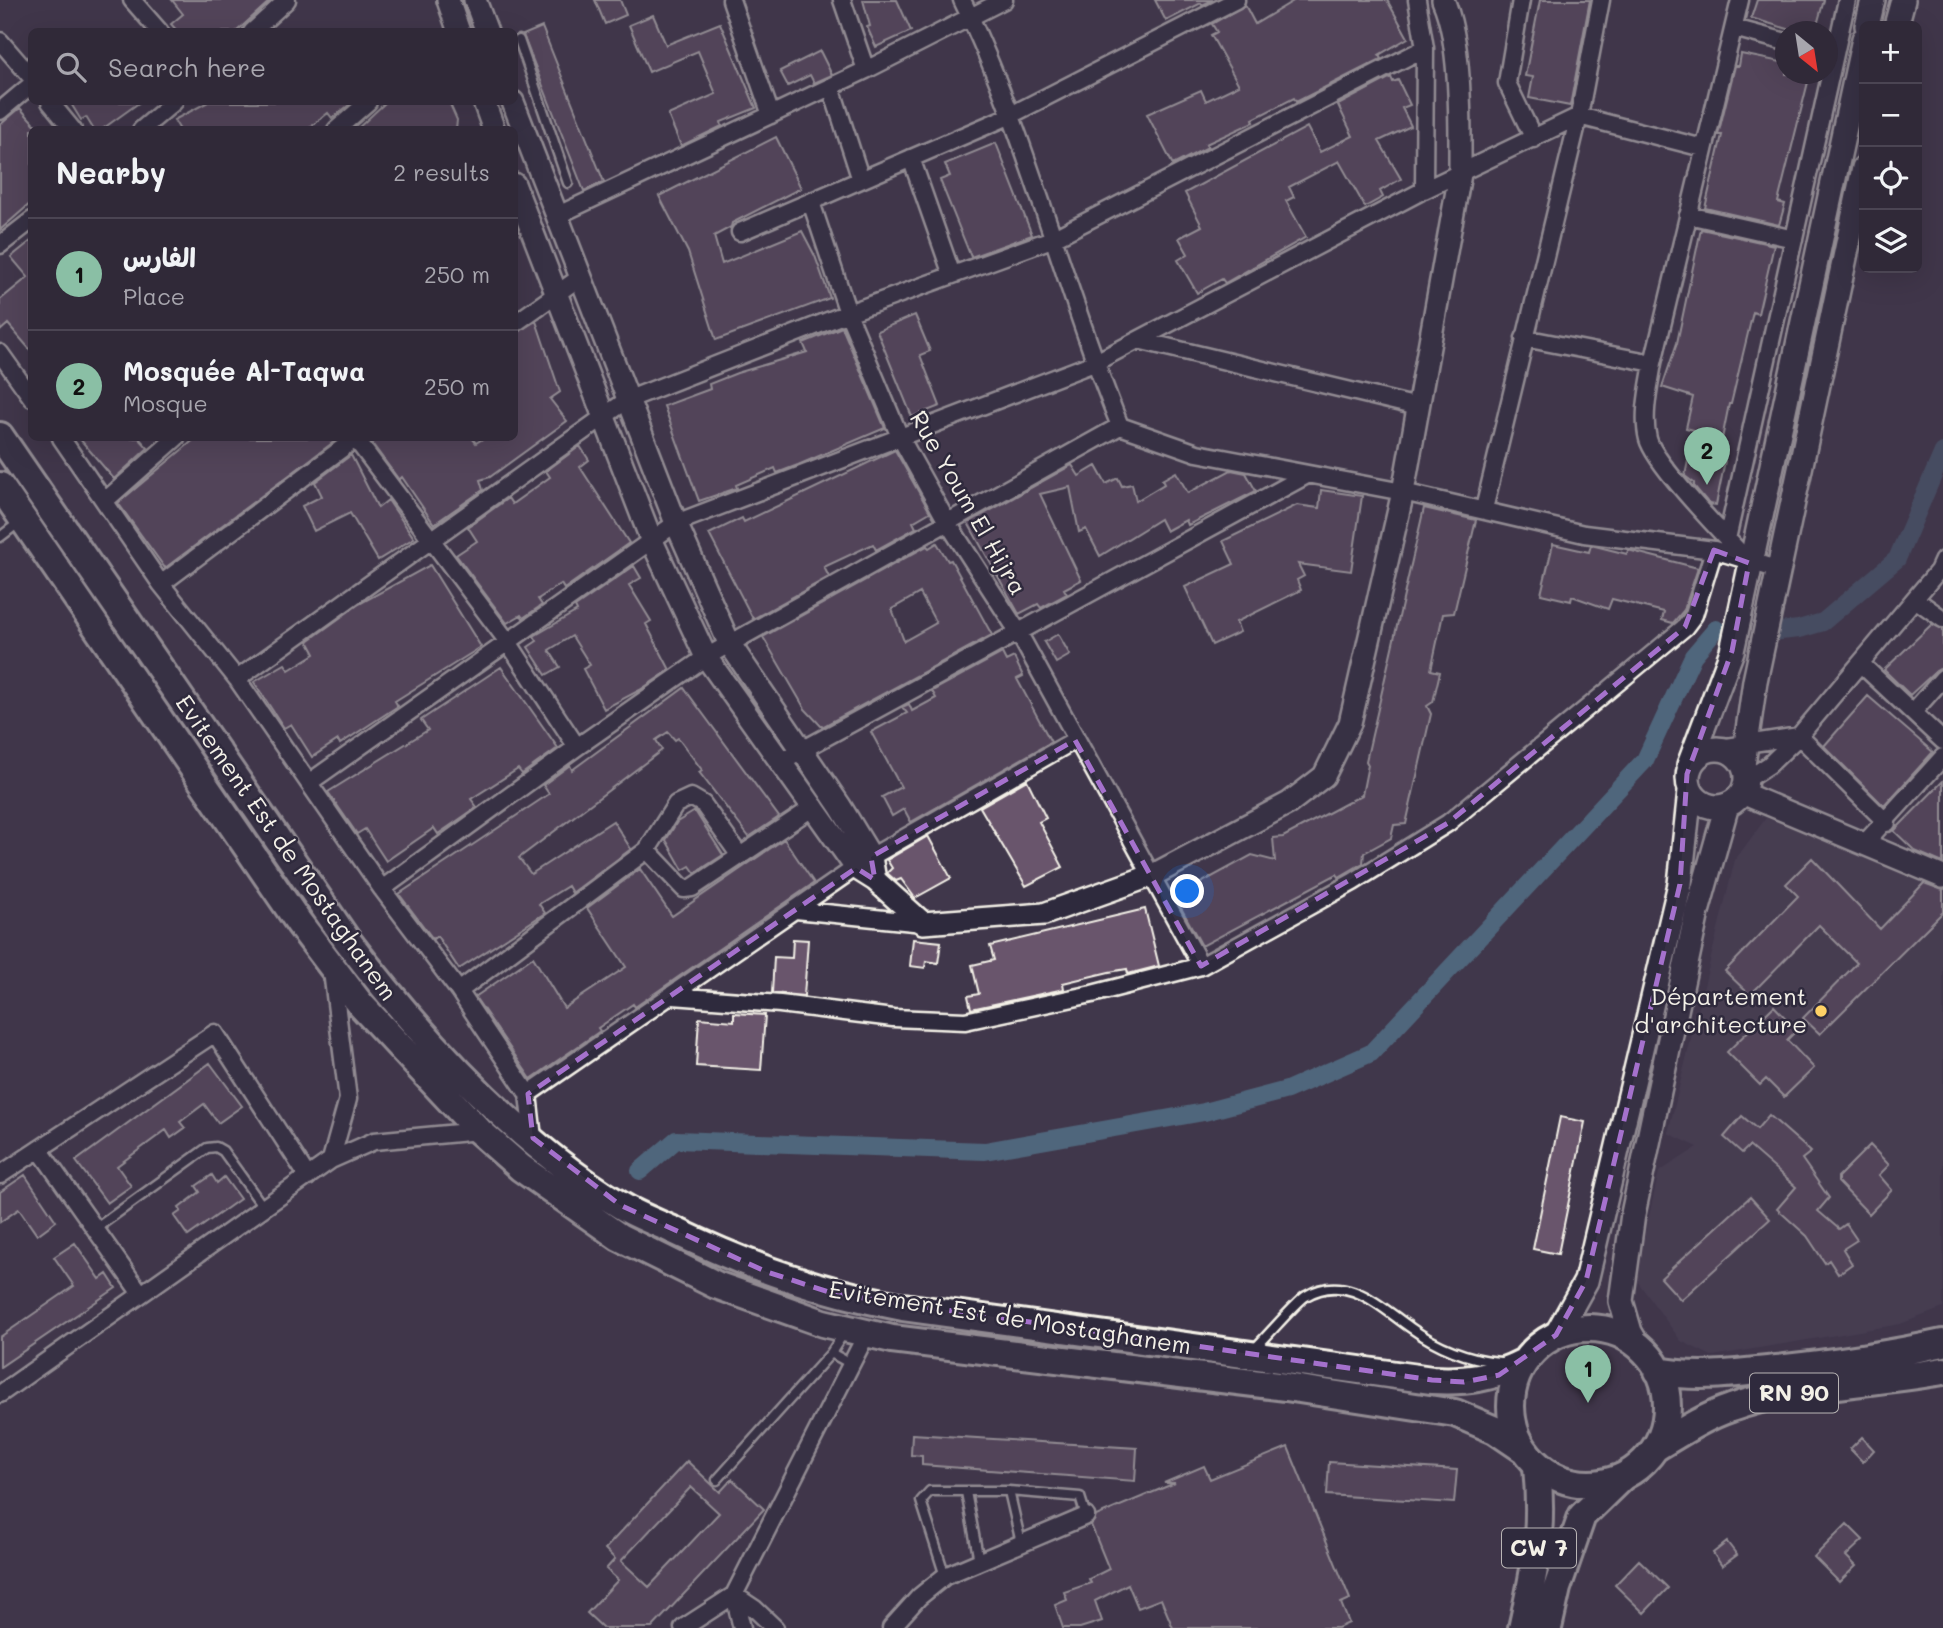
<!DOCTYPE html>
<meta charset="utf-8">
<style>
body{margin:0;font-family:Mali,"Playpen Sans Arabic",sans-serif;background:#383140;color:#f1f3f6}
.controls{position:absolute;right:21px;top:21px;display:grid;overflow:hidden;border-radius:10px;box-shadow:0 7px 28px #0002}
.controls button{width:63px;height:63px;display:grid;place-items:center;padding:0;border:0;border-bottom:2px solid #4b4553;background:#302938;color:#f1f3f6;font:35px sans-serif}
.compass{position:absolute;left:1775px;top:21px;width:63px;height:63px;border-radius:50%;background:#302938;box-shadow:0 7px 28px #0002;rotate:150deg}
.you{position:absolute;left:1188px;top:892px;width:24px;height:24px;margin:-18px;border:5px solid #fff;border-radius:50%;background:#1a73e8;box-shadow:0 0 0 10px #1a73e833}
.badge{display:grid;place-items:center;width:46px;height:46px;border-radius:50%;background:#8abfa5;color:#111;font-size:23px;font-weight:700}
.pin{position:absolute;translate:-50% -58px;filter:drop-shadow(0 2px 4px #0008)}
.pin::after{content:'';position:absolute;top:37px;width:24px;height:21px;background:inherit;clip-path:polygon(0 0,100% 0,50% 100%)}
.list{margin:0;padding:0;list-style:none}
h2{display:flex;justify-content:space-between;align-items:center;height:91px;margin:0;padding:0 28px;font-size:30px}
h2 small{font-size:23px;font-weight:400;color:#a8a6ae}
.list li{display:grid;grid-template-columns:46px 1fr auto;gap:21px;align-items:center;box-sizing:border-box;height:112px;padding:0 28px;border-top:2px solid #4b4553}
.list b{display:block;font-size:26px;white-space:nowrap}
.list p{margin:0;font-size:23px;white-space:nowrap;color:#a8a6ae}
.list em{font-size:23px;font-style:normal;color:#a8a6ae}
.icon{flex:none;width:38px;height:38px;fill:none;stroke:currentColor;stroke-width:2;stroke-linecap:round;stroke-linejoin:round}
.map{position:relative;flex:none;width:1943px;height:1628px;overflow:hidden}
.search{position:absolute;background:#302938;box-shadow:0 7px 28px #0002;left:28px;top:28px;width:490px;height:77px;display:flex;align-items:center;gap:18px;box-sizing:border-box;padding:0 24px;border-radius:10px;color:#a8a6ae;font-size:26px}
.panel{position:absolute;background:#302938;box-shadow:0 7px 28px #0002;left:28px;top:126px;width:490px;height:315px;border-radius:10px}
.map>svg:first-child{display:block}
.built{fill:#4f4458}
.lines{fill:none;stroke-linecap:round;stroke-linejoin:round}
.canal{stroke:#50667b;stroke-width:18}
.building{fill:#69546c;stroke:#f4f1e8;stroke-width:2;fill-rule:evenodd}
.service-casing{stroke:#f4f1e8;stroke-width:13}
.minor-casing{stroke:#f4f1e8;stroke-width:21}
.tertiary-casing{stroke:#f4f1e8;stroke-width:26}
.secondary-casing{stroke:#f4f1e8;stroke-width:28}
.primary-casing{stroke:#f4f1e8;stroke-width:32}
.trunk-casing{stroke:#f4f1e8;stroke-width:32}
.service{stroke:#2f2a3d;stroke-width:8}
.minor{stroke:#2f2a3d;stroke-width:16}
.tertiary{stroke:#2f2a3d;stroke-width:21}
.secondary{stroke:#2f2a3d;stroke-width:23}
.primary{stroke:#2f2a3d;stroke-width:26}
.trunk{stroke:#2f2a3d;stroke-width:26}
.marked{fill:none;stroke:#a571cd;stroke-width:5;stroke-dasharray:14 9;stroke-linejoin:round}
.poi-dot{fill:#ffd166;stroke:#2f2a3d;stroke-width:2.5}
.labels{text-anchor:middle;stroke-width:5;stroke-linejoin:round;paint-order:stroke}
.shield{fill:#2f2a3d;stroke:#b9b5b5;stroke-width:2}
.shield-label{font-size:23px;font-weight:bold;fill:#f4f1e8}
.street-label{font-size:24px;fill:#f4f1e8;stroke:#2f2a3d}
.poi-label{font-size:24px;fill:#f4f1e8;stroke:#2f2a3d;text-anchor:end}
</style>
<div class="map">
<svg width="1943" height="1628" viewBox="0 0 1943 1628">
<rect width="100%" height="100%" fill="#40374b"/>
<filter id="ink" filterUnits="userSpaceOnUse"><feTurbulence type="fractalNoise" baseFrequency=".0143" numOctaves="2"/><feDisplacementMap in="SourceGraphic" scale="14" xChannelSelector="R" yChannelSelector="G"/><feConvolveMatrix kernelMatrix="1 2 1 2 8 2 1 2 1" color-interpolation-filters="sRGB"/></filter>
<g filter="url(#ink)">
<path class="built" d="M1766,818L1943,888V1308L1900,1324L1712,1356L1681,1341L1635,1278L1659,1172L1698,1147L1668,1133L1735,860Z"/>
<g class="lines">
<path class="canal" d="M1771,632L1799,629L1823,622L1897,559L1943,452
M640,1171L676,1140L985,1151L1204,1112L1287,1090L1371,1053L1645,760L1693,656L1716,629"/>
</g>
<path class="building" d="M172,0H271L236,32H178L171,24L183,14Z
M595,0H620L626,15L605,24Z
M863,0H897L911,31L876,47L867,27L870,26Z
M1155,0H1213L1202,5L1201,3L1166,21Z
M1295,0H1387L1408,38L1379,55L1381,59L1296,102L1294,98L1253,119L1254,122L1206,144L1208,147L1173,165L1147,114L1201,90L1206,101L1239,85L1211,35L1217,32L1212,24L1245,5L1255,24Z
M1540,0H1590L1570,106L1529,98L1533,77L1525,76Z
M1757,0H1824L1815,32H1798L1751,18Z
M653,15L666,45L720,23L756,108L721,122L722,126L681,146L668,115L716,94L698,51L649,72L629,25Z
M542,27L604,182L584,191L523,35Z
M820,51L832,75L814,83L810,75L788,86L780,71Z
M1741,54L1786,63V74H1810L1778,202L1785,204L1779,225L1705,208L1722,135H1718L1735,66H1739Z
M1391,77L1393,82L1398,80L1410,105L1402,108L1411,126L1379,141L1401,179L1380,191L1383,197L1365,207L1339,161L1289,187L1294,197L1286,201L1306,237L1225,283L1222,279L1197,293L1178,260L1188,254L1179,238L1202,226L1185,193L1307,127L1320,152L1353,136L1338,105Z
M70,102H140L101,130H94L86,117L81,120Z
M208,102H353L332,118L328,113L307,130H180L174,120Z
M386,102H449L457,120L456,130H356Z
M20,108L40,130H32V202L0,230V125Z
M776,137L801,188L732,223L731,227L714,236L722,264L802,231L815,256L830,298L716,340L688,252L659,196Z
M996,143L1032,235L971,257L940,180L950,176L945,164Z
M1701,229L1774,245L1758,314L1753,312L1731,404H1729L1718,459L1725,461L1716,505L1709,504L1694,486V483L1685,476L1694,430L1686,428L1693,397L1662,387L1677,343Z
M32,240V352L8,324L0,331V300L28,277L11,257Z
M915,315L930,351L920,355L940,406L912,417L877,331Z
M536,321L560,392L550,399L567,421L490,477L480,480L483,490L434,524L402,477L399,480L368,438H472L476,443L484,438H514V334Z
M842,327L885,428L798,465L777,473L775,468L736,485L737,488L699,501L664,406L710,389L709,384L737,373L807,352L803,343Z
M79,438H139L148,448L114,479Z
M196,438H339L165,568L118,503Z
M580,446L589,460L580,467L629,543L564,589L561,584L538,599L542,605L523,618L521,615L507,623L456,555L477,541L468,527L508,498L512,504L550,477L546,471Z
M895,450L930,512L913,522L916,528L876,550L873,544L824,567L829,577L753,619L709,534L742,518L744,522Z
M351,455L378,508L388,500L414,538L378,560L350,513L314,531L302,506L322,496L315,482Z
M1072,465L1079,476L1096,466L1106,484L1118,478L1122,486L1132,484L1136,501L1164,484L1162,480L1176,472L1188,493L1231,470L1246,473L1256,491L1188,525L1186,520L1166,531L1160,519L1100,556L1086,529L1079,532L1070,487L1040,494L1081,580L1064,589L1067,594L1041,608L1038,604L1019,614L968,523Z
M1321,490L1362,496L1351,571L1298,564L1304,576L1297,580L1301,590L1236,622L1240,632L1212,645L1185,587L1234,564L1223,541L1297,505L1319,508Z
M1424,508L1476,520L1454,613L1443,614L1431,670L1440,672L1433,702L1427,706L1431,714L1406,824L1394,825L1391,838L1364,853L1363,863L1339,877L1337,874L1202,946L1175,897L1252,855L1275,861L1273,838L1283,837L1362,795L1368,765L1366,761Z
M937,543L948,561L951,560L992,635L822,727L805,709L763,637L927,546L929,548ZM920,593L936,623L904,641L892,609Z
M1553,544L1589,552L1591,545L1627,554L1628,550L1698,568L1684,610L1673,623L1662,620L1664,612L1612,599L1608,609L1572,596L1571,601L1541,594Z
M430,565L481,647L395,701L398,706L340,744L338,740L312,757L291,724L284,728L254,682L285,664L289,670L315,654L308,641L359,604Z
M634,566L641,578L629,585L651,621L646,624L670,670L640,690L604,709L583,669L590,665L572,636L549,650L560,667L546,675L528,647L537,641L534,636L577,611L575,607Z
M1932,624L1943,629V668L1936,671L1910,695L1884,670Z
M1058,634L1070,655L1056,663L1044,642Z
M1002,653L1006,661L1014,657L1023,676L1017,679L1051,742L911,822L904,809L892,816L882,797L901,787L871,732L907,713L902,707L909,704L912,711L936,698L932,691Z
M501,667L558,748L522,774L518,769L471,799L477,807L457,821L438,834L434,828L386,861L365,829L357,834L328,792L428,730L421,720Z
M684,688L779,817L749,837L699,772L702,770L678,738L675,740L668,732L656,740L662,750L519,858L531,874L613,821L631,849L572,893L568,886L539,904L545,913L459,969L437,936L433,939L399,894L549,794L543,785L570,765L572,770Z
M1868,696L1933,752L1884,806L1824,746Z
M1027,780L1046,818L1039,822L1063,867L1026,886L980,807Z
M1943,781V863L1915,851L1894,831Z
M695,811L723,855L695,873L690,866L683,870L666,840L677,822Z
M928,836L951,878L915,898L901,879L896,881L887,873L892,868L887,860Z
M784,839L814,883L635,1007L633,1004L598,1028L600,1031L531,1079L475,997L533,957L564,1008L626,967L587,908L640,869L672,916Z
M1812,858L1880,929L1924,883L1943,890V912L1820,1034L1803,1018L1857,963L1819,925L1750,995L1725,971L1798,896L1786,884Z
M1145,909L1159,966L1128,974L1127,969L1109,972L1063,983L1064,989L971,1009L968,996L979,994L972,965L994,960L990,946Z
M793,939L808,940L804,996L772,993L774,957L792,958Z
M913,939L941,942L938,963L926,961L925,968L910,966Z
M1774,1006L1797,1030L1787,1040L1814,1068L1784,1097L1766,1079L1760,1085L1727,1052Z
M734,1013L765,1015L761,1070L696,1066L699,1018L734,1021Z
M210,1063L242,1106L218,1123L204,1104L180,1122L185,1128L171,1138L166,1130L117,1166L131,1186L107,1203L76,1161Z
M1769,1115L1811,1152L1802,1159L1829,1198L1818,1211L1839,1229L1846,1224L1857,1240L1843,1249L1852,1264L1838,1274L1829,1260L1825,1263L1807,1236L1777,1209L1796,1187L1749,1146L1742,1153L1724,1137L1742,1116L1757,1129Z
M1560,1117L1585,1122L1558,1254L1533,1249Z
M1870,1145L1889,1165L1879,1175L1892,1190L1869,1214L1838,1182V1177Z
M25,1175L56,1221L37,1235L19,1209L0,1222V1192Z
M212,1175L217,1183L224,1177L240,1199L188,1236L174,1216L181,1211L179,1208L200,1192L196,1186Z
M1750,1197L1770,1219L1681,1300L1661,1278Z
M75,1243L100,1279L107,1274L116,1288L0,1367V1337L74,1286L54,1257Z
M912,1434L1137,1448L1135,1481L922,1465V1456L911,1455Z
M1862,1437L1874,1450L1863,1462L1850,1449Z
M1288,1447L1350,1599L1341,1603L1349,1623L1338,1628H1173L1161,1599L1138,1608L1128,1584L1095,1601L1102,1621L1080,1628H1063L1055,1605L1067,1600L1064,1592L1091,1583L1089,1579L1109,1569L1091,1525L1096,1516L1175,1483H1164L1204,1466L1210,1479Z
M687,1461L720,1492L732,1479L764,1509L652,1628H603L587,1613L618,1580L606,1569L615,1559L605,1549ZM691,1487L719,1513L649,1587L621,1561Z
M1329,1462L1457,1470L1454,1503L1327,1495Z
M1847,1524L1863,1540L1846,1556L1856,1566L1839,1582L1814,1557Z
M1727,1542L1737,1555L1722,1566L1713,1553Z
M1639,1560L1668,1588L1644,1613L1615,1585Z"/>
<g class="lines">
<g class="service-casing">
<path id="service" d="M519,40L568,183
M0,537L21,521
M95,1229L207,1148L216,1147L223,1151L264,1208
M1253,1350C1265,1339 1297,1301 1306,1296C1347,1272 1379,1306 1411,1328C1436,1346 1469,1360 1500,1362
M831,1353L851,1364
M717,1480L831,1353L843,1334
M1009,1491L1021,1543
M966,1492L979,1561
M945,1576L921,1501L930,1491H1009L1080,1497L1086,1516"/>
</g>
<g class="minor-casing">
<path id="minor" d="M132,0L160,32
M731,0L771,115
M842,0L866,70
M962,0C1028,136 1063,286 1120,426L1197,453L1403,492L1584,534L1714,550L1779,570
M1417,0L1425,48L1424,190
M1521,0L1507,83L1534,139
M1740,0L1653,363C1649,387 1642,416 1648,439C1655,465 1726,537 1747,560
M1734,28L1786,42
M252,32L287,0
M0,41L32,78
M831,87L861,180
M50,102L73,130
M0,111L32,84
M141,130L174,102
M336,130L368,102
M911,158L952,275
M811,202L848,313L900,437L946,520L1017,630L1201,966
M1688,215L1794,239
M556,216L866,70L1004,0
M740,232L1009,116L1236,0
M0,245L32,220
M514,324L579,278
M1524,338L1653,363
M1138,340L1418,407
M0,353L32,398
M61,438L161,584L237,679L382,889L459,991L528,1094L533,1138
M355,438L508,642L577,747
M106,500L176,438
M1484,509L1579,116L1601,0
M1727,539L1847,0
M161,584L356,438
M1915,599L1943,619
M1861,664L1943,741
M237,679L627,400L848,313L1052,239L1425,48
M1913,712L1943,678
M1720,748L1799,736L1769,765L1746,780
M782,761L1307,475
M310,782L676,523L1094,363L1424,190L1579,116L1703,148
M1887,823L1799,736L1938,571L1943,560
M1863,845L1943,757
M647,850L676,804L691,797L703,804L740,856
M382,889L577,747L706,657L1120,426
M796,910L923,923
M332,971L348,1099L331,1160L374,1141L479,1131
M459,991L647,850L684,889L692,888L815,806
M673,996L780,1004L893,1018L965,1021L1092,994L1201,966L1353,882L1448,823L1685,627L1694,615L1714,550
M528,1094L871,857L1075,740
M39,1149L141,1294
M0,1175L215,1033L308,1177
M0,1394L331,1160
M683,1628L734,1595L755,1609L775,1628
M742,1628L734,1595L867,1333
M891,1628L919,1597L945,1576L1086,1516"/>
</g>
<g class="tertiary-casing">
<path id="tertiary" d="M448,0L459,32
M475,0L487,32
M484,102L494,130
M513,102L676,523L729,643L840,806L871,857L875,880
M514,184L651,539L706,657L856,868L875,880L923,923L1044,914L1153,875L1289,803L1324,776L1350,723L1403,492L1460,174C1460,126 1462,43 1443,0
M1742,793L1943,877"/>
</g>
<g class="secondary-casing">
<path id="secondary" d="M1867,26L1873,0
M1896,26L1903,0
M1688 778a29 29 0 1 1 58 0a29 29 0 1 1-58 0Z
M1689,765L1732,651L1864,39
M1743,765L1755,681L1864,168
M1556,1335L1586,1281L1680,884L1690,791
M1638,1346L1630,1332L1621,1301L1633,1214L1697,912L1727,805"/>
</g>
<g class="primary-casing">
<path id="primary" d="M1522,1628C1536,1566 1543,1530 1537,1466
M1548,1628L1557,1588L1582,1516L1621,1478"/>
</g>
<g class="trunk-casing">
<path id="trunk" d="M0,436L347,940C420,1036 516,1142 620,1205C636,1215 655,1222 673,1230C750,1267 819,1291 903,1307L1432,1380C1467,1382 1493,1378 1524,1362
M0,486L299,923L361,1005L479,1131L521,1168L619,1237L716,1285L823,1323L892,1339L1286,1387L1455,1413L1495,1430L1523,1449
M1511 1406a78 78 0 1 1 156 0a78 78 0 1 1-156 0Z
M1658,1371C1698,1379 1736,1373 1777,1369C1833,1363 1888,1355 1943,1343
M1655,1448C1680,1433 1704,1417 1731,1408C1798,1384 1874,1383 1943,1371"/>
</g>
<use href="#service" class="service"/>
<use href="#minor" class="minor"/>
<use href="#tertiary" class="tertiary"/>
<use href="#secondary" class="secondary"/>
<use href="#primary" class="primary"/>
<use href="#trunk" class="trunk"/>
</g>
</g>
<path d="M0 0H1943V1628H0ZM1714,550L1749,563L1732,651L1687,774L1680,884L1586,1281L1556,1335L1499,1375L1464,1382L1432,1380L835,1294L767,1272L620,1205L533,1138L528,1094L856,868L875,880L871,857L1075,740L1201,966L1448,823L1685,627Z" fill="#40374b" fill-opacity=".55" fill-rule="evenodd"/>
<path class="marked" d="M1714,550L1749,563L1732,651L1687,774L1680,884L1586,1281L1556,1335L1499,1375L1464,1382L1432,1380L835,1294L767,1272L620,1205L533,1138L528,1094L856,868L875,880L871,857L1075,740L1201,966L1448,823L1685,627Z"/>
<circle class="poi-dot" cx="1821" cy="1011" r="7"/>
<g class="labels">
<g class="shield">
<rect x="1750" y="1373.5" width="88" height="39" rx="5"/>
<rect x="1502" y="1528.5" width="74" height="39" rx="5"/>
</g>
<g class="shield-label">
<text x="1794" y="1401">RN 90</text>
<text x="1539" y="1556">CW 7</text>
</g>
<g class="street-label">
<text transform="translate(968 503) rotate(60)" y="8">Rue Youm El Hijra</text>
<text transform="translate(286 848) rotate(55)" y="8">Evitement Est de Mostaghanem</text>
<text transform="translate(1010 1318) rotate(9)" y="8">Evitement Est de Mostaghanem</text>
</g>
<g class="poi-label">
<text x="1807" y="1005">Département<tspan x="1807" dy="28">d'architecture</tspan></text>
</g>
</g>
</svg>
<div class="controls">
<button>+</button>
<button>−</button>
<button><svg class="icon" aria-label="locate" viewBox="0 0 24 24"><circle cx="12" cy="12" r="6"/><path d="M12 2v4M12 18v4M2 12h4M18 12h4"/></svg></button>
<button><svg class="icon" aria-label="layers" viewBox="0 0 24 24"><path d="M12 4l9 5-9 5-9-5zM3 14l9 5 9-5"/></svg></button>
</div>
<svg class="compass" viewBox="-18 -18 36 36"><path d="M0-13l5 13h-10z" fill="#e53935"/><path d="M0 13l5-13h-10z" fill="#a8a6ae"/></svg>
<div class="you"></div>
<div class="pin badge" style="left:1588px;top:1403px">1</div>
<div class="pin badge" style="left:1707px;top:485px">2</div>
<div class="search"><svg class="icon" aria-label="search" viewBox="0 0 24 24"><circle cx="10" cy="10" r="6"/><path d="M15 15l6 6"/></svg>Search here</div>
<section class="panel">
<h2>Nearby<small>2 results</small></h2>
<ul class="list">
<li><span class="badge">1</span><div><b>الفارس</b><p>Place</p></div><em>250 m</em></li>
<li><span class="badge">2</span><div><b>Mosquée Al-Taqwa</b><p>Mosque</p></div><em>250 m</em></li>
</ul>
</section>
</div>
